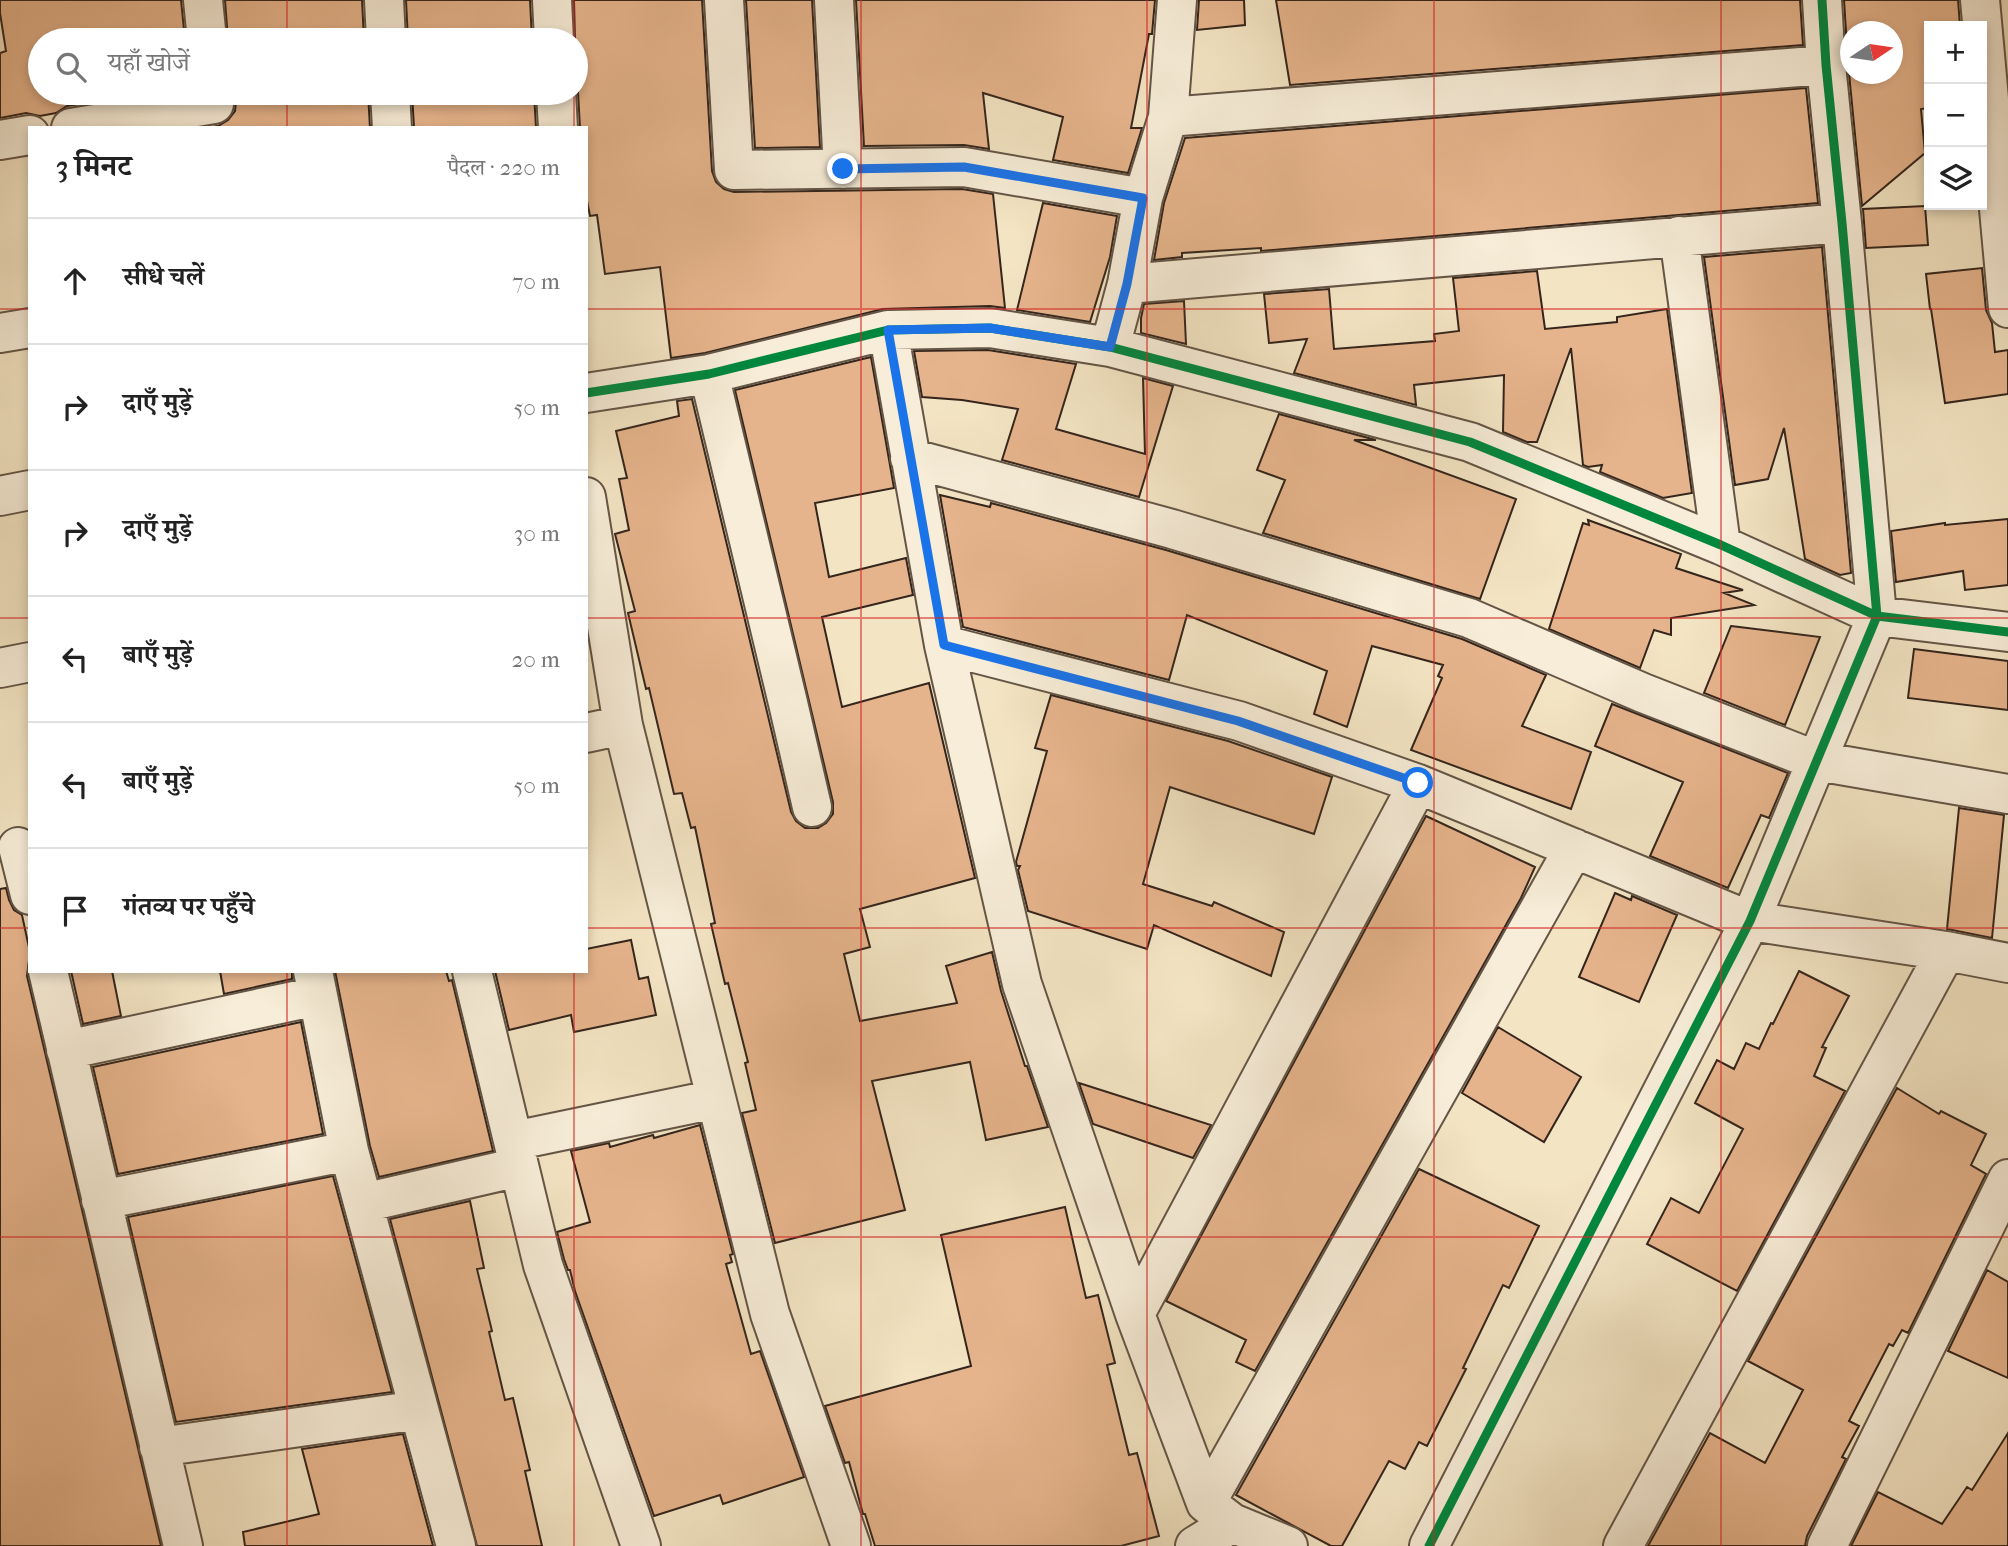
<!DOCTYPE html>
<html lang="hi">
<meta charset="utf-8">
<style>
body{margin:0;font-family:"IM FELL French Canon","Noto Serif Devanagari",serif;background:#f2f2f2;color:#222}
.controls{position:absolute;right:21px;top:21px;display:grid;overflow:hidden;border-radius:0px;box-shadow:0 4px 10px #0003}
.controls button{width:63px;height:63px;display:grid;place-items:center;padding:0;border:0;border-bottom:2px solid #e0e0e0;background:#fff;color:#222;font:35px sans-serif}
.compass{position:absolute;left:1840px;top:21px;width:63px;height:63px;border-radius:50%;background:#fff;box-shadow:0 4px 10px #0003;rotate:77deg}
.stop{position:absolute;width:21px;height:21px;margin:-16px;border:5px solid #1a73e8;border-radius:50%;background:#fff}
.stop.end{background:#1a73e8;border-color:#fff;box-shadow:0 2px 7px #0008}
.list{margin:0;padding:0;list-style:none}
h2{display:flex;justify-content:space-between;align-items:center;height:91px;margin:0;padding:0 28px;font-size:30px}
h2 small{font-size:23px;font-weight:400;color:#767676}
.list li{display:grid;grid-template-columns:46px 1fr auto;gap:21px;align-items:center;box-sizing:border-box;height:126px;padding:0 28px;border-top:2px solid #e0e0e0}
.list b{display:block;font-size:26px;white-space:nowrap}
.list em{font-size:23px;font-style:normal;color:#767676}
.icon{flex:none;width:38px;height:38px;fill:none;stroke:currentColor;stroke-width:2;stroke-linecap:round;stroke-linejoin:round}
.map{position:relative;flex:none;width:2008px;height:1546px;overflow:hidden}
.search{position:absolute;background:#fff;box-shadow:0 4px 10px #0003;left:28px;top:28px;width:560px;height:77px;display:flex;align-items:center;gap:18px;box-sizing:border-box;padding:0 24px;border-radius:38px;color:#767676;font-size:26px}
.panel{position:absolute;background:#fff;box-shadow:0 4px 10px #0003;left:28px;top:126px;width:560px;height:847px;border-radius:0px}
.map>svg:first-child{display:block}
.building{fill:#e6b48c;stroke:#34251c;stroke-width:2;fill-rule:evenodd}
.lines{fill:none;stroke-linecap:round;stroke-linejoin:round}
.street-casing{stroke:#645546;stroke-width:42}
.street{stroke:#f7edd8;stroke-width:38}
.cycleway-casing{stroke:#f7edd8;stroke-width:13}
.cycleway{stroke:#00873e;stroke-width:9}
.route{stroke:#1a73e8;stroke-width:9}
.grid{fill:none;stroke:#d62828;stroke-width:2;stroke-opacity:0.55}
</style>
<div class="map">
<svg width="2008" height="1546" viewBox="0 0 2008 1546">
<rect width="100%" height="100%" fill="#f3e4c3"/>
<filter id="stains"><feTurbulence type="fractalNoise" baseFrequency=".00286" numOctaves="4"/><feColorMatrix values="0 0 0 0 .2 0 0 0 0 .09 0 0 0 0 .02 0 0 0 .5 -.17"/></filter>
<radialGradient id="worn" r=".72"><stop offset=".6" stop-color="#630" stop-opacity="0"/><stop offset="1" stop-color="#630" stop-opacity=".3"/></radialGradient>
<path class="building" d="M0,0H181L185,40H40V93H149L67,106L56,113L40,116L26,113L0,118V53L6,51L0,13Z
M225,0H362L364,40H228Z
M406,0H530L532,40H408Z
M574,0H702L712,171L716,182L724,189L734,192L962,189L993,194L1005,308L990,306L883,309L705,353L671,358L660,267L605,274L597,215L590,216L586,196V128H580L578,92L576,85Z
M746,0H812L820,147L755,148Z
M856,0H1155L1152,34H1149L1131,128H1142L1128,173L1053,160L1063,117L983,93L989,149L964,145L864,146Z
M1199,0H1244L1245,25L1197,30Z
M1276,0H1800L1803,45L1290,85Z
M1844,0H1958L1960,26H1929V108L1921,109L1925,153L1862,206L1848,63ZM1851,32H1893V74H1851Z
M1806,88L1818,203L1261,251V248L1182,253V257L1154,260L1164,203L1185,138Z
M232,93H368L370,128H205L218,126L228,120L235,111L236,101Z
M412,93H534L536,128H414Z
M1043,203L1117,216L1110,257L1090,322L1017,310Z
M1925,206L1928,245L1866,248L1863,209Z
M1822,247L1851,573L1840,575L1805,559L1784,428L1768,479L1735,485L1704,257Z
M1982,268L1986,310L1992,323L1995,352L2008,350V394L1945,403L1931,309H1930L1926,274Z
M1537,271L1545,329L1617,322V317L1667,309L1692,493L1663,498L1600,472L1602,465L1588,467L1583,465L1571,348L1537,442H1527L1503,432L1504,375L1414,385L1416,405L1294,373L1307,339L1269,343L1264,294L1329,289L1334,349L1435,341L1434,334L1459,331L1453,278Z
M1184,301L1186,344L1141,333V318L1144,304Z
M988,350L1076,364L1056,429L1145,454L1143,378L1173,386L1139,497L1002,460L1018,409L962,400L922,397L914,351Z
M871,357L894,488L815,503L829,577L906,558L913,595L822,617L842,707L929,683L975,878L860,909L870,947L844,954L860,1021L957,1003L946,966L992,952L1001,991L1025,1066H1027L1048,1127L986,1140L970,1062L872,1081L905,1210L775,1243L742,1113L756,1110L745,1063L748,1062L728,983L725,984L711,924L715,923L695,827L691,828L682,793L674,794L649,688L646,689L628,613L635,611L615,534L629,530L619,479L627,478L616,431L679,416L677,401L692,399L791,812L796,821L805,828H818L826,823L833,814V802L735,390Z
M1279,414L1376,440H1354L1516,499L1480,599L1263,533L1285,480L1257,470Z
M940,495L990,507L991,503L1166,550L1462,639L1546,675L1522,726L1591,752L1571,809L1411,750L1442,678L1438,676L1443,665L1372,646L1347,727L1314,714L1327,671L1187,615L1169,680L963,627Z
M2008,519V585L1965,590L1963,571L1896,582L1891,531L1945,523V525Z
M1588,520L1681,554L1676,568L1743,590L1724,593L1754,605L1671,618V635L1654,630L1640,668L1549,629L1583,523L1589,525Z
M1731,626L1820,637L1785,725L1704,693Z
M1914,649L2008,661V710L1908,698Z
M1051,695L1228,741L1332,777L1314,834L1170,787L1143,884L1212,906L1214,902L1284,932L1271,976L1154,925L1147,949L1028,911L1018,870L1020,866H1017L1016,862L1047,751L1035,748Z
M1612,704L1788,773L1769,818L1761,815L1728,888L1650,856L1683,782L1595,746Z
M1959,808L2004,815L1992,938L1947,929Z
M1426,816L1535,867L1521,898L1255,1371L1236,1362L1246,1340L1166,1301Z
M6,888L9,900L14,910L22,915L30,952L27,976L161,1546H0V889Z
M1615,893L1631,900L1632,896L1677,915L1639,1002L1579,977Z
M631,940L639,979L648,977L656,1015L574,1032L571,1015L509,1030L495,971H586V949Z
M71,971H112L121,1016L83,1024Z
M220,971H292V979L224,994Z
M335,971H446L449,981L452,980L493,1151L379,1177L370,1146Z
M1799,971L1849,996L1822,1047L1826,1048L1814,1076L1845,1091L1737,1291L1647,1244L1671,1198L1699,1213L1743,1129L1695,1103L1717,1060L1734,1069L1746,1043L1759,1049L1771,1023L1773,1024Z
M301,1022L323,1134L118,1174L93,1067Z
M1498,1027L1581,1077L1544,1142L1462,1093Z
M1079,1083L1211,1125L1193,1158L1093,1124Z
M1897,1088L1939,1114L1941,1111L1986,1134L1971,1165L1986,1174L1908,1333L1902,1330L1893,1346L1889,1344L1849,1421L1859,1426L1842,1457L1846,1459L1807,1536L1805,1546H1648L1710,1433L1765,1463L1803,1390L1748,1361Z
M700,1125L733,1254L730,1255L732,1262L726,1264L751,1354L760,1351L804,1477L723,1504L720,1495L654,1516L575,1291L570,1270H568L564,1259L557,1232L590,1222L571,1151L609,1143L610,1147L653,1135L654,1138Z
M1419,1169L1539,1226L1509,1288L1503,1285L1463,1368L1466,1369L1427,1446L1419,1442L1405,1469L1389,1461L1342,1546H1331L1236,1495Z
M333,1176L392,1392L176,1422L128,1217Z
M470,1201L484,1268L477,1269L492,1331L489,1332L505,1400L513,1398L530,1470L525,1471L542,1546H477L390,1219Z
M1065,1207L1086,1298L1098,1295L1115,1363L1107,1365L1129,1455L1137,1453L1159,1536L1121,1546H875L865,1514H863L849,1462L845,1463L825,1406L971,1366L941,1235Z
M1987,1270L2008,1282V1378L1948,1351Z
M2008,1433V1546H1851L1878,1492L1942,1524L1967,1487L1972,1490Z
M403,1434L433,1546H245L243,1532L319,1514L302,1449Z"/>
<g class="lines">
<g class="street-casing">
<path id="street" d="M203,0L207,40
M384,0L386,40
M552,0L554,40
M724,0L734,170L964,167L1143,198
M834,0L843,169
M1980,0L2008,308
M390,93L392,128
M556,93L558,128
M1168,117L1826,65
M71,128L214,104
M0,140L30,135
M1679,236L1721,545
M1127,284L1842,223
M888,330L944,645L1022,984L1135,1314L1206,1503L1232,1523L1288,1546
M0,333L30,328
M1110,347L1127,284L1143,198L1168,117L1177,0
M709,374L788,703L812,807
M586,393L709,374L888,330L990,328L1110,347L1470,442L1721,545L1877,616L2008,632
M910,458L1172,529L1469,618L1643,693L1817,761L2008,794
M0,496L30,490
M586,497L623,725L770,1314L851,1546
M944,645L1239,721L1418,784L1750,921L1946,951L2008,963
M0,668L30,662
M586,733L623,725
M18,847L30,895
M48,971L183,1546
M313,971L349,1151L456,1546
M472,971L543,1265L641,1546
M66,1050L317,996
M513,1141L716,1099
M101,1200L349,1151
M363,1203L519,1167
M1135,1314L1418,784
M159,1447L419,1410
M1206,1503L1574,848
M1195,1546L1232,1523
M1429,1546L1750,921L1877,616L1842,223L1826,65L1822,0
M1623,1546L1946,951
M1827,1546L2008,1179"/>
</g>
<use href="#street" class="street"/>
<g class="cycleway-casing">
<path id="cycleway" d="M586,393L709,374L888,330L990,328L1110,347L1470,442L1721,545L1877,616L2008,632
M1429,1546L1750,921L1877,616L1842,223L1826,65L1822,0"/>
</g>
<use href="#cycleway" class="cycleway"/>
</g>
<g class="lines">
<path class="route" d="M843,169L964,167L1143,198L1127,284L1110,347L990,328L888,330L944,645L1238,721L1418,783"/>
</g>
<path class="grid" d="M287,0V40M574,0V40M861,0V1546M1147,0V1546M1434,0V1546M1721,0V1546M287,93V128M574,93V128M0,309H30M586,309H2008M0,618H30M586,618H2008M0,928H30M586,928H2008M287,971V1546M574,971V1546M0,1237H2008"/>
<rect width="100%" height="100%" filter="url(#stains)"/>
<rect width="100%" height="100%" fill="url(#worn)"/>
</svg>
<div class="controls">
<button>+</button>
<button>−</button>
<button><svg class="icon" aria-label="layers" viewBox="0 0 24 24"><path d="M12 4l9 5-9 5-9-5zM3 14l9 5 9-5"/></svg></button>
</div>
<svg class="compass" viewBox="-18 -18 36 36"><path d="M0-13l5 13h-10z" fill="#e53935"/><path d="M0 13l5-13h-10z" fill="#767676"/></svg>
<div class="stop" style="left:1418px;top:783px"></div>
<div class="stop end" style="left:843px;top:169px"></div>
<div class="search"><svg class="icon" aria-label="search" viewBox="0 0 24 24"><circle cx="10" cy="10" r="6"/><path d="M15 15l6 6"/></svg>यहाँ खोजें</div>
<section class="panel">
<h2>3 मिनट<small>पैदल · 220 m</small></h2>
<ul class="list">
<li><svg class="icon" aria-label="ahead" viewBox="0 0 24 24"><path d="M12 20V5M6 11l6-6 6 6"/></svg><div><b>सीधे चलें</b></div><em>70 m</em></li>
<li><svg class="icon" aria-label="right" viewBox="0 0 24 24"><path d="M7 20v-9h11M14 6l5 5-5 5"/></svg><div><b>दाएँ मुड़ें</b></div><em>50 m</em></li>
<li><svg class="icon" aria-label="right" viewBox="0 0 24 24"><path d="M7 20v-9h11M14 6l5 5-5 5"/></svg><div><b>दाएँ मुड़ें</b></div><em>30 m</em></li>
<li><svg class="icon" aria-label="left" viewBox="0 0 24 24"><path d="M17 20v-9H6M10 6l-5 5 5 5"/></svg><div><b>बाएँ मुड़ें</b></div><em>20 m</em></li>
<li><svg class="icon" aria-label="left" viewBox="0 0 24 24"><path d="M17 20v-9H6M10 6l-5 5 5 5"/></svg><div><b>बाएँ मुड़ें</b></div><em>50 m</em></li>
<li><svg class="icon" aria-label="arrive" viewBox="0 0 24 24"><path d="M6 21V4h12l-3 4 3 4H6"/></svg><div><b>गंतव्य पर पहुँचे</b></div></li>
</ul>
</section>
</div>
